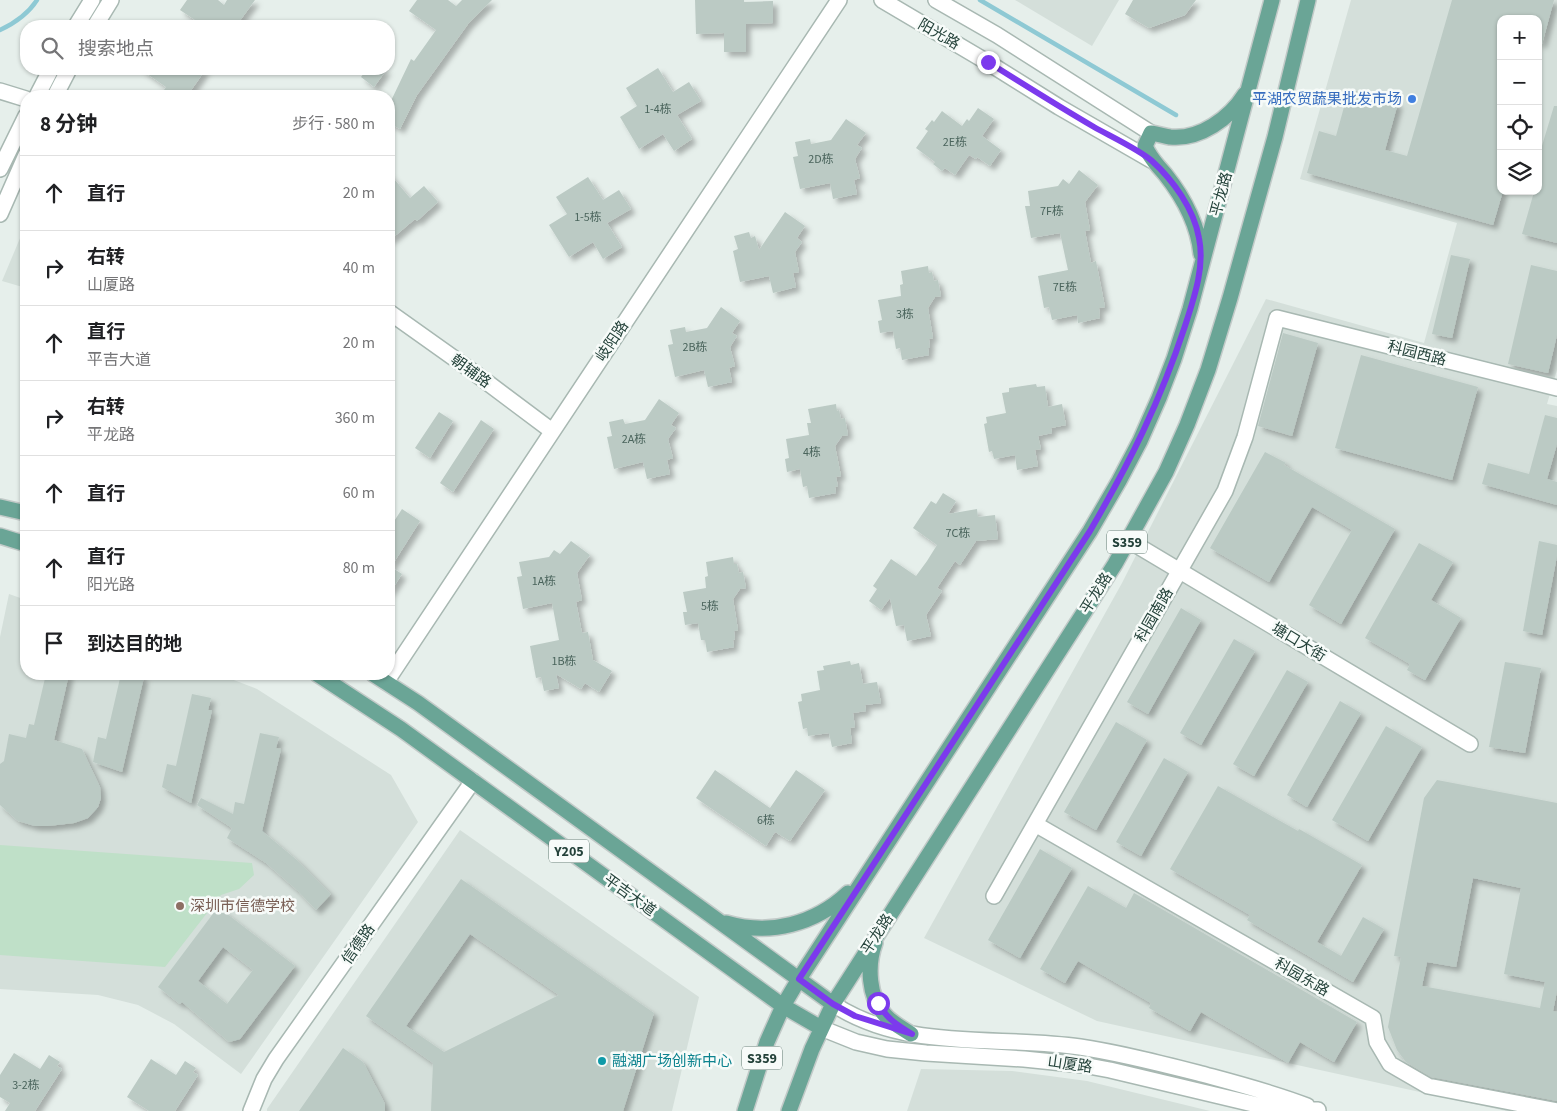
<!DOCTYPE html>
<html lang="zh">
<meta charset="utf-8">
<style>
body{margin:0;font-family:"Source Sans 3","Noto Sans SC",sans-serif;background:#f6f6f6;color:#202124}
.controls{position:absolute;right:15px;top:15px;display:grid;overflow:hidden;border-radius:10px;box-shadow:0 1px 4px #0004}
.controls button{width:45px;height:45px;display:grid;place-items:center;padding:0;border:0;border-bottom:1px solid #e0e0e0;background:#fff;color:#202124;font:25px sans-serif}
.stop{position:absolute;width:15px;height:15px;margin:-11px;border:4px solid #7c3aed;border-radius:50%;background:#fff}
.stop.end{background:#7c3aed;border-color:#fff;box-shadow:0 1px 5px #0008}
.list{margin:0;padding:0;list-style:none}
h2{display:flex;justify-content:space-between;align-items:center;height:65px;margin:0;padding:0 20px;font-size:21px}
h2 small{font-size:16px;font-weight:400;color:#757577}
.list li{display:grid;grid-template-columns:32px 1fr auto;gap:15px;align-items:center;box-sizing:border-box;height:75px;padding:0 20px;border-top:1px solid #e0e0e0}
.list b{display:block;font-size:19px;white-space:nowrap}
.list p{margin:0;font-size:16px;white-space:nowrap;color:#757577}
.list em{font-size:16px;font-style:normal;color:#757577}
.icon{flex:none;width:28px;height:28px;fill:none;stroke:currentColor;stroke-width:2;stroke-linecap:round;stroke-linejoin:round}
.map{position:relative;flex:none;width:1557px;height:1111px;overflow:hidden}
.search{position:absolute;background:#fff;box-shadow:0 1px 4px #0004;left:20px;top:20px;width:375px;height:55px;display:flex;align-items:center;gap:12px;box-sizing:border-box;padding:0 18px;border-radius:20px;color:#757577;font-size:19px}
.panel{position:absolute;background:#fff;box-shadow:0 1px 4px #0004;left:20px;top:90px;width:375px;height:590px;border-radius:20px}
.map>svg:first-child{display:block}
.built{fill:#d4dfda;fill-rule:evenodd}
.green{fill:#bfe0c8}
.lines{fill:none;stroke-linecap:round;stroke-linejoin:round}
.stream{stroke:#8ec9d4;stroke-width:4.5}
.building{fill:#bbcac4;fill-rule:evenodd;filter:url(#shadow)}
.minor-casing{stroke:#a8b8b2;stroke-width:18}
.major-casing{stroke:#c2cac8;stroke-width:18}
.minor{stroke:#fff;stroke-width:15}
.major{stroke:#6aa596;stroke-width:15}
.route{stroke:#7c3aed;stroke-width:6}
.shop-dot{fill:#3f7fe0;stroke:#f7fbf9;stroke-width:2}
.education-dot{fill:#8d6e63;stroke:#f7fbf9;stroke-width:2}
.culture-dot{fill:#0f9aa8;stroke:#f7fbf9;stroke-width:2}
.labels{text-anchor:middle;stroke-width:5;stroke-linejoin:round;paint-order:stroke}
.number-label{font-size:12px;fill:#4a645c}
.shield{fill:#f7fbf9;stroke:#637a73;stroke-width:1}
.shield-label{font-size:14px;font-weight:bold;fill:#24423a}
.street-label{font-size:15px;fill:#24423a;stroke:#f7fbf9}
.shop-label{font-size:15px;fill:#366cbe;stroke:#f7fbf9;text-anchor:end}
.education-label{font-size:15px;fill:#785e54;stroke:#f7fbf9;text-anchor:start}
.culture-label{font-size:15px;fill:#0d838f;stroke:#f7fbf9;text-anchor:start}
</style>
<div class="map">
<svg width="1557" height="1111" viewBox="0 0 1557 1111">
<defs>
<filter id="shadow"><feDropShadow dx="4.5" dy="4.5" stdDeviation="2.5" flood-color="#0004"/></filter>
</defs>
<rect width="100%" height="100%" fill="#e6efeb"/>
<path class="built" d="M1015,0H1119L1092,46Z
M1351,0H1557V370L1547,404L1557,406V1111H1506L1097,1021L924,938L1122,583L1266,299L1424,343L1457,223L1300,179ZM1501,19H1538V191H1501Z
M26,224V288L2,281Z
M9,594L26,600V674H218L257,689L391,775L418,822L241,1074L174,1024L138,1005L98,995L0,989V637Z
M460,830L699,997L672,1111H267V1109Z
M921,1069L1012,1071L1087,1081L1210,1111H907Z"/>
<path class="green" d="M0,845L252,863L254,875L239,889L221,895L165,967L0,955Z"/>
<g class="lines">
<path class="stream" d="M980,0L1176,115
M0,30C15,23 28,14 37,0"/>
</g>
<path class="building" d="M187,0H218L224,5L227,0H255L236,26H204L180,10Z
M417,0H448L456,6L462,0H492L468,24L417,95L400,129L389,123V105L411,59L414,61L436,30L409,11Z
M695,0H744V2L773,1V23L746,24V52H724V33L696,34Z
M1133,0H1196L1185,15L1149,28L1125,14Z
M1452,0H1554L1542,44L1538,43V19H1501V191H1503L1493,225L1307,173L1319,131L1336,136L1349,89L1398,103L1385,150L1407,156Z
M658,68L673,92L689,82L701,101L677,115L692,139L674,151L663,134L639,149L620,117L637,106L626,88Z
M140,69H206L187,96H160L166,87Z
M367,69H387L374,87L361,77Z
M1554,106H1557V243L1522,234L1534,192L1538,193V159Z
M978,108L994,119L982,136L1001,150L990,166L977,157L976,159L969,155L955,175L945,168L942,171L933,164L935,162L916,148L928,131L925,129L932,120L934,122L942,111L962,126L967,119L969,121Z
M846,119L866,133L857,145L862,148L855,159L860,178L854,180L857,194L833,199L830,183L800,189L793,157L798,156L795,142L810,139L811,144L831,140Z
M1079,170L1098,185L1085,202L1090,230L1085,231L1091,263L1096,261L1105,307L1099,308L1100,318L1078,323L1077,315L1052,320L1049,307L1044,308L1038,276L1068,270L1060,233L1031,238L1025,206H1030L1028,191L1058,186L1063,179L1069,184Z
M389,173L410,198L424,186L438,202L417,221L415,219L389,241Z
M588,177L603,200L619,190L631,209L607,223L622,247L603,259L593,242L569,257L549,225L567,214L556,197Z
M785,212L805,226L797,238L802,242L795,252L799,272L793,273L796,287L773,293L769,276L740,282L733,251L738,249L734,236L749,232L751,238L755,236L759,250Z
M1451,255L1470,259L1452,338L1432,334Z
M1531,265L1557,271V335L1548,373L1508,364Z
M928,266L929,273L932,272L934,281L938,280L941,296L935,297L928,308L933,338L929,339L930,348H928L929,355L902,360L900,348L896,349L893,331L880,333L878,321L882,320L878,300L901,296L900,285L903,284L901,271Z
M721,307L740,321L732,333L737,336L730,347L735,366L729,368L732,382L708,387L704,370L675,377L668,345L673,344L670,330L685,327L686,332L707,328Z
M1283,333L1318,343L1292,436L1258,426Z
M1361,355L1478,387L1452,480L1335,448Z
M1036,384L1037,387L1045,386L1048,407L1062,404L1066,425L1051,428L1052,433L1038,436L1041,449L1035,450L1038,466L1017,470L1015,455L994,459L992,451L989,452L984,424L987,423L986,417L1006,413L1002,393L1009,392V388Z
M659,399L679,413L671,425L676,428L668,439L673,458L667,460L670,474L647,479L643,462L614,469L607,437L612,436L609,422L623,419L625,424L645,420Z
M836,404L837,411L839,410L841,419L845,418L848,435L842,436L835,446L841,476L836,477L838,486L835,487L836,493L809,498L807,486L803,487L800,469L787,472L785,459L789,458L786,439L809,435L807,423H811L808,409Z
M439,412L453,421L430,458L415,448Z
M1545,415L1557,418V444L1547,479L1557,482V505L1482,484L1488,463L1529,474Z
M481,420L494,429L453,492L440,483Z
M1265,452L1286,463L1284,465L1395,529L1341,624L1309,605L1352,530L1312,507L1269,582L1210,548Z
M943,493L956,501L948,514L977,509L978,517L995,515L998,539L976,541L960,565L955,561L937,588L942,591L926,615L931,636L907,641L904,625L896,626L890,598L881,610L869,601L877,589L873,586L891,559L916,576L927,561L937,545L913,528L931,501L936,504Z
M402,509L420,521L391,567L402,574L389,594V529Z
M571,541L590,555L577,573L582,600L576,602L582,633L588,632L593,660L612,671L599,692L585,683L581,689L556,674L559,688L544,691L541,677L536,678L530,646L559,640L552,603L523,609L517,577L522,576L519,562L549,557L554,550L560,554Z
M1539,541L1557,545V556L1542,635L1523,631Z
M1419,543L1453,562L1431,600L1461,618L1425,680L1407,670L1410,664L1365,638Z
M733,557L734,564H737L739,573L743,572L746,588L740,589L733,599L738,630L734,631L735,639L733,640L734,647L707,652L705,640H701L698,623L685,625L683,612H687L683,592L706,588L705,577L708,576L706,562Z
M1181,608L1201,620L1148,714L1127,702Z
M1234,639L1255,651L1201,745L1180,733Z
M850,661L851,665L859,663L863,684L877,682L881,703L865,705L866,711L853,713L855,727L850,728L852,743L832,747L829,733L808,736L807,728L803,729L798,702L802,701L801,694L820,690L817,671L824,670L823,666Z
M1505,662L1541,668L1525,753L1489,747Z
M1287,670L1308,682L1254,776L1233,764Z
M46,674H69L54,740L82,749L100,787L101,798L98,807L88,818L74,823L48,826H35L18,821L0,805V764L4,761L9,734L26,738L29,724L34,725Z
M121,674H140V676L144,677L122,772L93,762L98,737L106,739Z
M192,694L211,698L208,710H212L191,803L162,787L167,764L176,766Z
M1340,701L1361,713L1307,807L1287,795Z
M1116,722L1147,740L1096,830L1064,812Z
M1386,726L1422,747L1368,841L1332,820Z
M260,733L279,737L276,748L281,749L262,831L298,861L331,894L316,910L298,891L266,863L227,838L232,828L197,805L201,798L233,814L235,802L244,804Z
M1164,758L1188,772L1141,856L1116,842Z
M715,770L770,808L796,770L825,790L790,841L775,832L766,846L696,798Z
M1437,780L1557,803V991L1553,1011L1557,1012V1101L1431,1077L1406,1062L1397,1050L1388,1027L1401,957L1394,956L1424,798ZM1473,878L1521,888L1504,974L1545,982L1540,1008L1422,986L1427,962L1456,967Z
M1218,786L1298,831L1299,829L1362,865L1317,942L1341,956L1363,917L1384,929L1353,982L1247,920L1250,915L1170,869Z
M1040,849L1072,868L1020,958L988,940Z
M461,879L654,1013L623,1111H431L433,1063L366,1016ZM470,934L559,995L444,1052L406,1026Z
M1088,886L1126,908L1134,893L1357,1022L1334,1062L1300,1042L1288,1063L1201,1012L1190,1031L1149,1008L1151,1003L1078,961L1065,983L1040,969Z
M218,907L295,966L240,1039L229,1042L182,1002L180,1004L158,987ZM223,947L253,970L227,1004L198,981Z
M343,1048L363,1062L385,1104V1111H299Z
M14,1053L40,1069L49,1055L60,1062L57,1066L62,1069L35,1111H5L10,1103L0,1097V1075Z
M151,1059L176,1075L185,1061L196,1068L193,1072L198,1075L175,1111H149L127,1097Z"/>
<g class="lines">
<g class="minor-casing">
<path id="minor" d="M882,0L987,62L1059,107L1151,160
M936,0L997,35L1151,133
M76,26L92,0
M95,26L111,0
M0,91L26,99
M37,96L51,69
M55,96L69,69
M0,169L26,116
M0,214L26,155
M389,312L472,371L552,431
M1128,540L1470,744
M386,682L839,0
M1035,824L1373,1018L1377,1042L1390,1064L1428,1086L1557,1111
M994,896L1225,491L1245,437L1277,318L1557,388
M833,1004C906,1052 998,1035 1080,1047C1120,1053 1159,1063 1198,1073C1235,1083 1271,1092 1307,1106
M821,1028L856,1042L887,1049L926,1053L1024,1059L1083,1065L1110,1070L1270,1108L1318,1110
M251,1111L264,1079L276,1059L473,781"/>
</g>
<g class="major-casing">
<path id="major" d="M1201,254C1198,224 1184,198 1165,174C1156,163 1151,160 1145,146L1151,133C1158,134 1164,136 1170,137C1200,140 1230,118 1245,94
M0,507L26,513
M0,536L26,544
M317,674L401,729L783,1006L821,1028
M373,674L418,703L833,1004
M726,923C770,936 815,924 848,893
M875,943C867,965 868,997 885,1015C892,1023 902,1028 911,1034
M745,1111L767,1042L783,1006L799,979L1090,531L1119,481L1140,441L1159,398L1174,359L1190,309L1272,0
M789,1111L812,1049L833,1004L1115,564L1166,472L1187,425L1208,370L1230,298L1275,137L1308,0"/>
</g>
<use href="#minor" class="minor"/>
<use href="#major" class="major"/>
</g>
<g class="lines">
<path class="route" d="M878,1003C886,1018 897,1025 912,1034L855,1016L833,1004L799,979L1090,531C1130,462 1160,402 1185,326C1194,298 1205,267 1199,238C1194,209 1173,180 1152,161C1140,150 1110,136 1094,127C1058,106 1023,84 988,62"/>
</g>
<circle class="shop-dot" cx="1412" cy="99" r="5"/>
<circle class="education-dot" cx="180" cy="906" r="5"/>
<circle class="culture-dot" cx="602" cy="1061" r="5"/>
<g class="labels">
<g class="number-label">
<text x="658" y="113">1-4栋</text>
<text x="955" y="146">2E栋</text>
<text x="821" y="163">2D栋</text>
<text x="1052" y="215">7F栋</text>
<text x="588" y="221">1-5栋</text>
<text x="1065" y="291">7E栋</text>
<text x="905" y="318">3栋</text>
<text x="695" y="351">2B栋</text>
<text x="634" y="443">2A栋</text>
<text x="812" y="456">4栋</text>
<text x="958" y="537">7C栋</text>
<text x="544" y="585">1A栋</text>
<text x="710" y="610">5栋</text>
<text x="564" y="665">1B栋</text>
<text x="766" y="824">6栋</text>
<text x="26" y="1089">3-2栋</text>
</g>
<g class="shield">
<rect x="1107" y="530.5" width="40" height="23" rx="4"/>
<rect x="549" y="839.5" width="40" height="23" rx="4"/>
<rect x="742" y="1046.5" width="40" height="23" rx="4"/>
</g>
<g class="shield-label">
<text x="1127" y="547">S359</text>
<text x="569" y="856">Y205</text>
<text x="762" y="1063">S359</text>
</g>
<g class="street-label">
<text transform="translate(939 34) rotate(30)" y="5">阳光路</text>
<text transform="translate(1221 194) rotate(-75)" y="5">平龙路</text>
<text transform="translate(612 341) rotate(-56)" y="5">岐阳路</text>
<text transform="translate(1417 353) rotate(14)" y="5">科园西路</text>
<text transform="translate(471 371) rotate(36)" y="5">朝辅路</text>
<text transform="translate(1096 593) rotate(-58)" y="5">平龙路</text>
<text transform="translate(1154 615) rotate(-60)" y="5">科园南路</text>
<text transform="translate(1299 642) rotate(31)" y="5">塘口大街</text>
<text transform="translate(630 895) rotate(36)" y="5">平吉大道</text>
<text transform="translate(877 934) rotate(-57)" y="5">平龙路</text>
<text transform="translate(358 944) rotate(-55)" y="5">信德路</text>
<text transform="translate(1302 977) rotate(30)" y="5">科园东路</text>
<text transform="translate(1070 1064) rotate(8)" y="5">山厦路</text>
</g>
<g class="shop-label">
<text x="1402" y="104">平湖农贸蔬果批发市场</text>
</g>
<g class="education-label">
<text x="190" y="911">深圳市信德学校</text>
</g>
<g class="culture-label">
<text x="612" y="1066">融湖广场创新中心</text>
</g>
</g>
</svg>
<div class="controls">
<button>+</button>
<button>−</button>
<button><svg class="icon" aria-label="locate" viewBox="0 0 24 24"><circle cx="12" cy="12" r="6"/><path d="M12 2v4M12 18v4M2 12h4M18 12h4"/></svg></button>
<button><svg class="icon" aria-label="layers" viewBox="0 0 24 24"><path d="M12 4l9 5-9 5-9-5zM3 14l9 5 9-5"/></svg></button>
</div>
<div class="stop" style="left:878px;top:1003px"></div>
<div class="stop end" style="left:988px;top:62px"></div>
<div class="search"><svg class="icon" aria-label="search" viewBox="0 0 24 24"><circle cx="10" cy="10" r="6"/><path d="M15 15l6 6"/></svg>搜索地点</div>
<section class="panel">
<h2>8 分钟<small>步行 · 580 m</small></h2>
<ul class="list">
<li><svg class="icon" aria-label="ahead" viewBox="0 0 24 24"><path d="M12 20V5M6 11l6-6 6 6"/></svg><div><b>直行</b></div><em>20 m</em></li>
<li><svg class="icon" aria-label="right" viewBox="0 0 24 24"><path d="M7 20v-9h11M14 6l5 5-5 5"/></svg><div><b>右转</b><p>山厦路</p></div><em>40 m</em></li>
<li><svg class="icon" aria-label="ahead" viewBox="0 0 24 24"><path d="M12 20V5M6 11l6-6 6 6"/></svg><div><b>直行</b><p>平吉大道</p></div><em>20 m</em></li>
<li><svg class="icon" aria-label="right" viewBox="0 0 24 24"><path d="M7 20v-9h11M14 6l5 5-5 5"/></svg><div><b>右转</b><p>平龙路</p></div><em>360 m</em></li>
<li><svg class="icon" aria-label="ahead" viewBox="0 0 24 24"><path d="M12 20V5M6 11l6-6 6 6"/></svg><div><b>直行</b></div><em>60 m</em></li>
<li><svg class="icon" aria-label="ahead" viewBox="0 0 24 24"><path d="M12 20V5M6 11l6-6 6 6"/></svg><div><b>直行</b><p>阳光路</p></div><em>80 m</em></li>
<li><svg class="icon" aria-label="arrive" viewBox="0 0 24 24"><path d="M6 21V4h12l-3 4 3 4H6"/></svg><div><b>到达目的地</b></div></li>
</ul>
</section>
</div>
